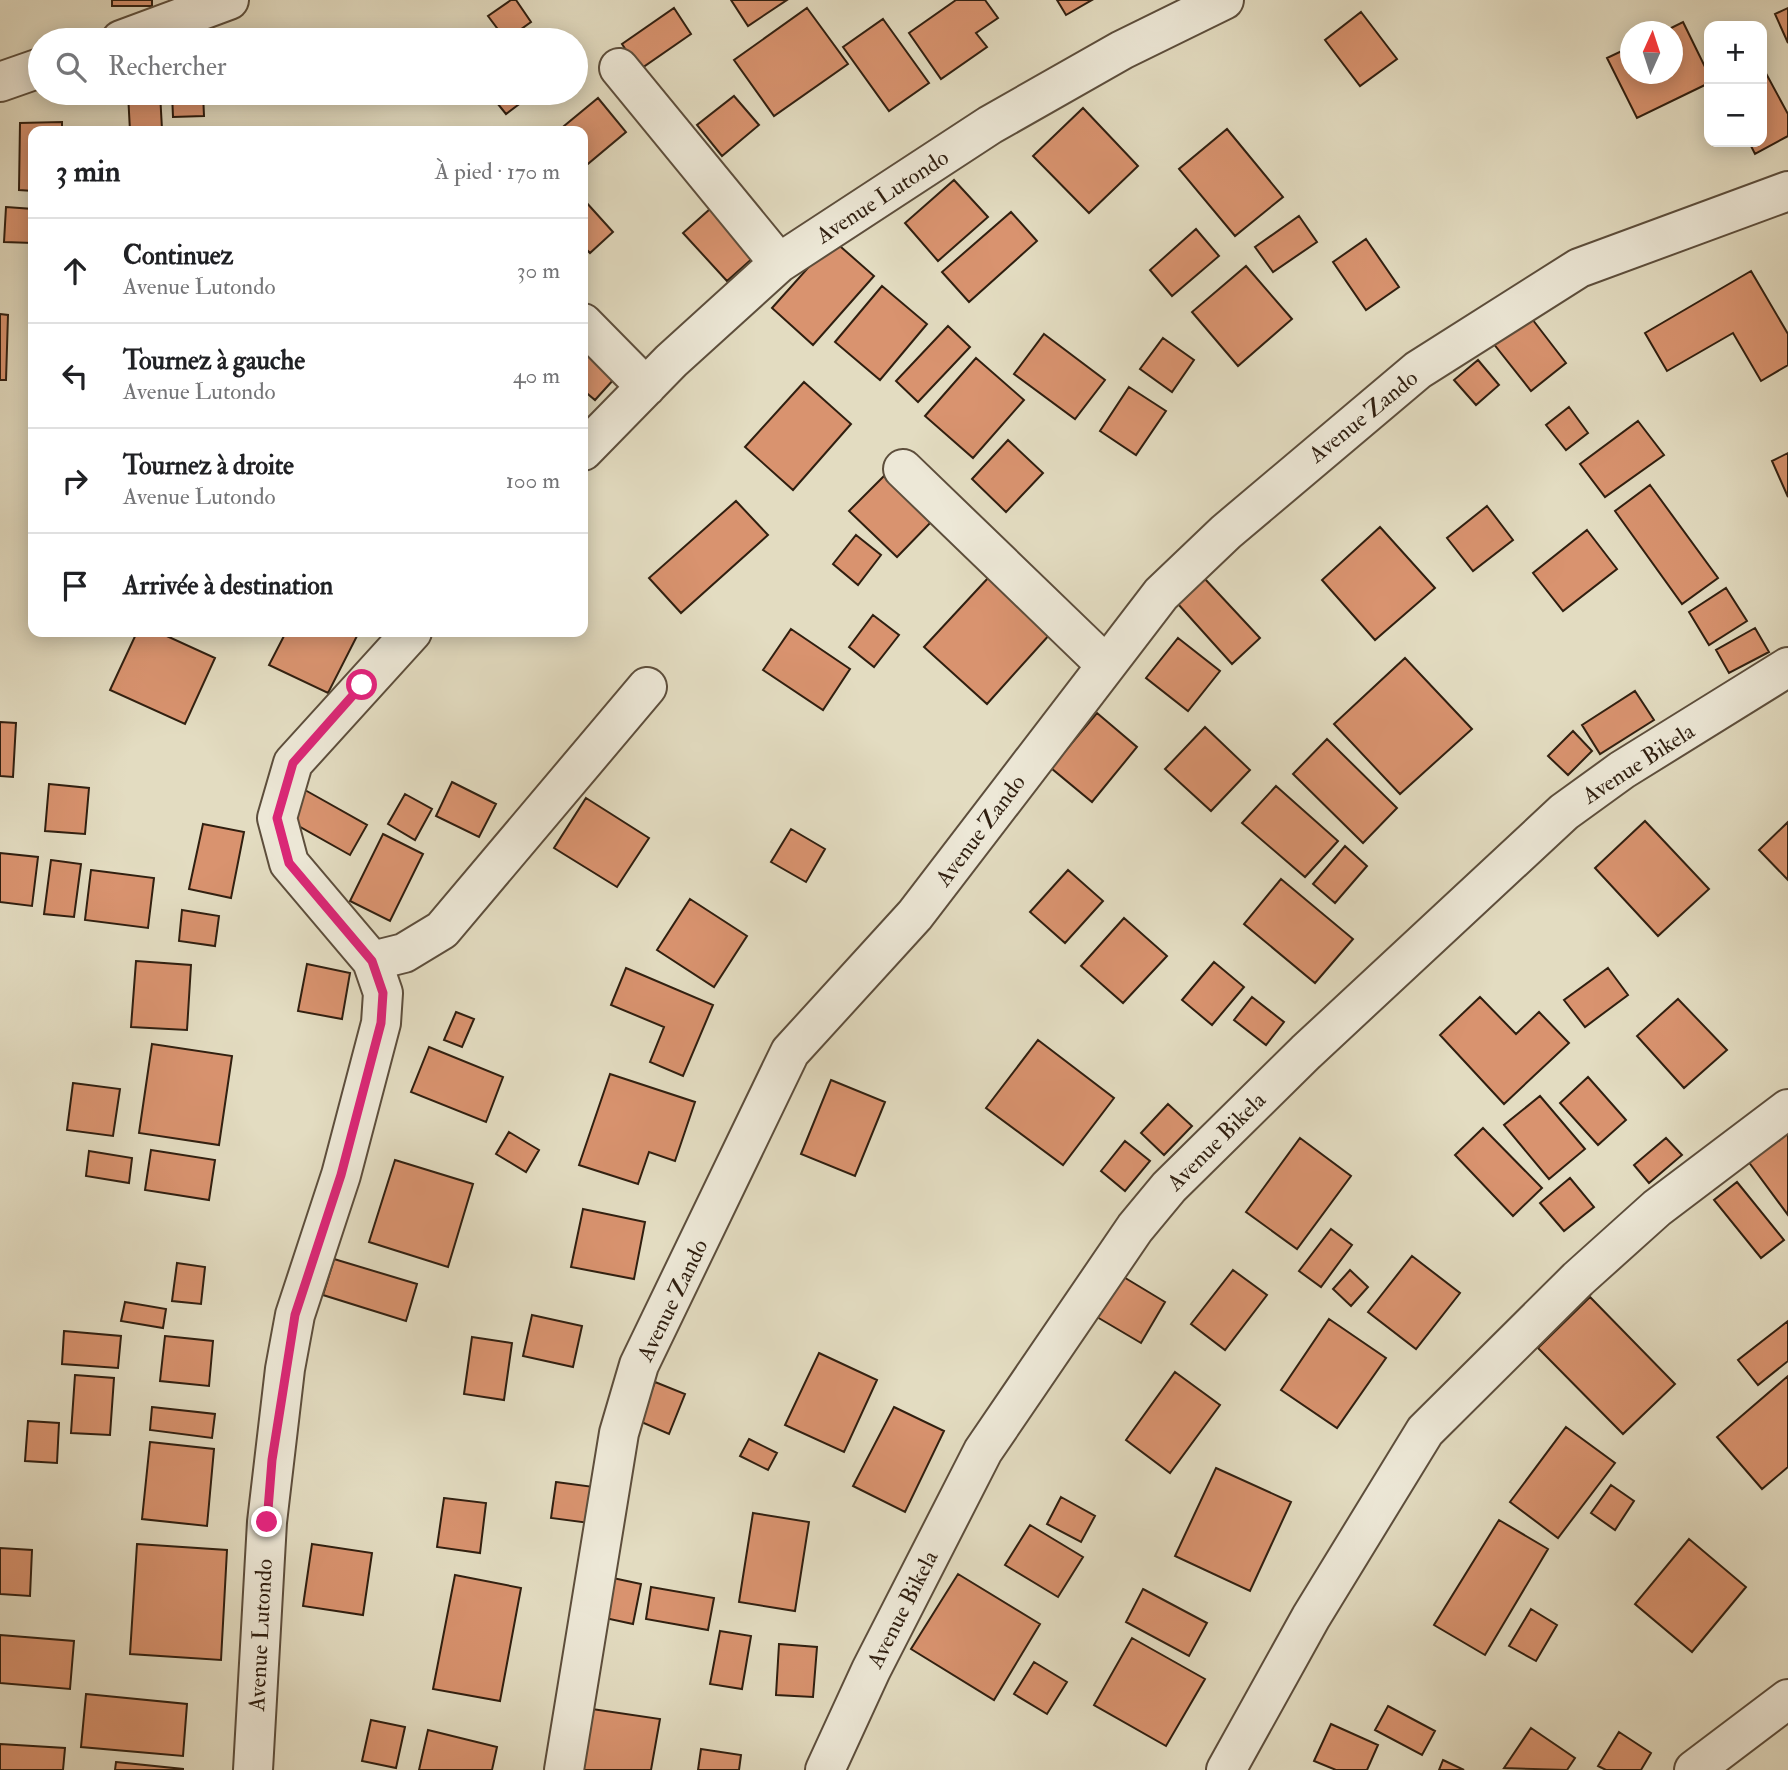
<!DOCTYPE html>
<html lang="fr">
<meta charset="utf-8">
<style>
body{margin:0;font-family:"IM FELL Double Pica",serif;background:#f2f2f2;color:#202124}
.controls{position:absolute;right:21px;top:21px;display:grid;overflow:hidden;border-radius:14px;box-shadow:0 4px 18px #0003}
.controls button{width:63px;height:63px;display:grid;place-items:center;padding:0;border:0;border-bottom:2px solid #e0e0e0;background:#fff;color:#202124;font:35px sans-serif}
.compass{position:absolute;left:1620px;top:21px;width:63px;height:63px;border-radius:50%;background:#fff;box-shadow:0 4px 18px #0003;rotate:3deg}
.stop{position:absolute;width:21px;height:21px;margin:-16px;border:5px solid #db2777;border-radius:50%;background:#fff}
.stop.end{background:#db2777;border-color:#fff;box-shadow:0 2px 7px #0008}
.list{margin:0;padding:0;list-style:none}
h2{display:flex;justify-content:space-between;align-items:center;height:91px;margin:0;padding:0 28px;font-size:30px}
h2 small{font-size:23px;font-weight:400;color:#757577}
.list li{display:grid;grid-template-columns:46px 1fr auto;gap:21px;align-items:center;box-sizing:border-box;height:105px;padding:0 28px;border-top:2px solid #e0e0e0}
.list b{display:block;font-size:26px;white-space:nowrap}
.list p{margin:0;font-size:23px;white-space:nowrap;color:#757577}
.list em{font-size:23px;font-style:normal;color:#757577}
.icon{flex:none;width:38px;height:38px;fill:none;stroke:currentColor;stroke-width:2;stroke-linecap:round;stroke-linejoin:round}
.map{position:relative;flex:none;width:1788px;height:1770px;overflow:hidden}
.search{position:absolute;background:#fff;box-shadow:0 4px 18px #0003;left:28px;top:28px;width:560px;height:77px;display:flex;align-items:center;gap:18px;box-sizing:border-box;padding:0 24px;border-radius:38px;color:#757577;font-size:26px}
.panel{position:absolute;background:#fff;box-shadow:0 4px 18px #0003;left:28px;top:126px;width:560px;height:511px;border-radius:14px}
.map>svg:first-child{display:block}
.building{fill:#d9936f;stroke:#301f10;stroke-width:2}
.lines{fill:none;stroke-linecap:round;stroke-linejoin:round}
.minor-casing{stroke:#5d4e3c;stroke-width:42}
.minor{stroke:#ede8d7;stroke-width:38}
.route{stroke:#db2777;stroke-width:9}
.labels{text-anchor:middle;stroke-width:5;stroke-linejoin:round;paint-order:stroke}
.street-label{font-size:23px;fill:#301f10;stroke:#ede8d7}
</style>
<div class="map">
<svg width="1788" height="1770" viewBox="0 0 1788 1770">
<rect width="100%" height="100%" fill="#e3dcc1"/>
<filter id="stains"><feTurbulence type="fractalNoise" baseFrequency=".00286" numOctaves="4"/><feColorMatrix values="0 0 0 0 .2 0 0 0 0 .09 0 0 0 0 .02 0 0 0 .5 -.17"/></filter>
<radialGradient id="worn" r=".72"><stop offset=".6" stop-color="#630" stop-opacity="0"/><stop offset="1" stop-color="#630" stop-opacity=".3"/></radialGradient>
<path class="building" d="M112,0H152V6H112Z
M511,0H516L531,22L506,40L488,16Z
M731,0H787L748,26Z
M956,0H985L998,18L976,33L987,47L941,79L909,33Z
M1057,0H1092L1066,15Z
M674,8L691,34L639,70L622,44Z
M807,8L848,64L774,116L734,60Z
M1788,8V43L1775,14Z
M1361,12L1397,59L1360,86L1325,40Z
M883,19L929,83L889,111L843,47Z
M1683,22L1709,75V83L1637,118L1607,58L1630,47V74H1672V32H1663Z
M1762,66L1788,114V136L1755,154L1749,142H1762Z
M128,93H160L162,129L130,131Z
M172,93H203L204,116L173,117Z
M489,93H534L506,114Z
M734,96L759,125L722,156L697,125Z
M598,98L626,132L583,168V131H558Z
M1083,108L1138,166L1089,213L1033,156Z
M62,122V131H33V191L19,190L20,123Z
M1227,129L1283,197L1235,236L1179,169Z
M954,180L988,217L938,261L905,223Z
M585,201L613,232L590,253L583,246V204Z
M6,207L33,209V243L4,242Z
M710,209L754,257L727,281L683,233Z
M1011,212L1037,241L969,302L942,272Z
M1299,216L1317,242L1273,272L1255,247Z
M1196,229L1219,256L1172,296L1150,270Z
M1366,239L1399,287L1366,310L1333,262Z
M833,240L874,276L813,345L772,308Z
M1246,266L1292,319L1238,366L1192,312Z
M1751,271L1788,334V365L1761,381L1733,333L1667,371L1645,333Z
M882,286L927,324L880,380L835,342Z
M0,314L8,315L6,380H0Z
M1529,315L1566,363L1531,391L1493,343Z
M948,326L970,347L918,402L896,381Z
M583,329L625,367L595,400L583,390Z
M1044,334L1105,380L1075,419L1014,374Z
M1163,338L1194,360L1172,392L1140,369Z
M976,358L1024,400L973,458L925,416Z
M1478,360L1499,385L1476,405L1454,380Z
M804,382L851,424L793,490L745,447Z
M1129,387L1166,411L1136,455L1100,431Z
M1569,407L1588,433L1566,450L1546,425Z
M1638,421L1664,455L1605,497L1580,464Z
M1008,440L1043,473L1006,512L972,479Z
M1788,453V497L1772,461Z
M887,473L934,519L897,557L849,511Z
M1650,485L1718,578L1682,604L1615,511Z
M736,501L768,535L681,613L649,578Z
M1487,506L1513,540L1473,571L1447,538Z
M1380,527L1435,588L1375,640L1322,580Z
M1587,530L1617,569L1563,611L1533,573Z
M856,535L881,555L858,585L833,564Z
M989,577L1051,633L987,704L924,647Z
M1205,579L1260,638L1232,664L1178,604Z
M1726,588L1747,621L1709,645L1689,612Z
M873,615L899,635L874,667L849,647Z
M1755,628L1769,652L1729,673L1716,650Z
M791,629L850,669L823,710L763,670Z
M137,632H158L215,658L185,724L110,690Z
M286,632H359L328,693L269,665Z
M1178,638L1220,671L1188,711L1146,678Z
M1405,658L1472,729L1400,794L1334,724Z
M1635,691L1654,720L1600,754L1582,725Z
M1097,713L1137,747L1092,802L1051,768Z
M0,722L16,723L13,777L0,776Z
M1205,727L1250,770L1211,811L1165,769Z
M1573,731L1592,751L1568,775L1548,756Z
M1327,739L1397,808L1363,843L1293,774Z
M452,782L496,804L479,837L436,816Z
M49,784L89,788L85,834L45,831Z
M1276,786L1338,841L1305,877L1242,823Z
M305,790L367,825L350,855L288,820Z
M405,794L432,809L415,840L388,824Z
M586,798L649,838L617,887L554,848Z
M1645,821L1709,889L1658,936L1595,868Z
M1788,822V880L1759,850Z
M203,824L244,832L231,898L189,889Z
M791,829L825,849L806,882L771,862Z
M383,834L423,854L390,921L350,901Z
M1345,846L1367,866L1335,903L1313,884Z
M0,853L38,857L32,906L0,902Z
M51,860L81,864L74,917L44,914Z
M91,870L154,878L148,928L85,920Z
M1068,870L1103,901L1065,943L1030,912Z
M1281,879L1353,939L1315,983L1244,924Z
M690,899L747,936L714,987L657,950Z
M182,910L219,916L215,946L179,941Z
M1124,918L1167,956L1123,1003L1081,966Z
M136,961L191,965L187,1030L131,1027Z
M1214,962L1244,987L1212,1025L1182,1000Z
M307,964L350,973L342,1019L298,1011Z
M626,968L713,1005L683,1076L650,1062L664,1027L611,1005Z
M1608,968L1628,995L1585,1027L1564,1000Z
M1252,997L1284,1022L1266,1045L1234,1020Z
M1480,997L1516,1034L1539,1012L1569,1043L1504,1104L1440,1035Z
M1678,999L1727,1050L1684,1088L1637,1036Z
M456,1012L474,1019L462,1047L444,1040Z
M1038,1040L1114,1098L1063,1165L986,1108Z
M152,1044L232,1056L219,1145L139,1133Z
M429,1047L503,1077L486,1122L411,1092Z
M610,1074L695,1102L675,1161L649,1152L638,1184L579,1165Z
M1588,1077L1626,1120L1598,1145L1560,1103Z
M831,1080L885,1102L855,1176L801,1154Z
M73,1083L120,1089L113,1136L67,1130Z
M1540,1096L1585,1149L1549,1179L1504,1125Z
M1168,1104L1192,1126L1164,1155L1141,1133Z
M1483,1128L1542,1188L1513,1216L1455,1155Z
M1788,1131V1215L1748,1161Z
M509,1132L539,1150L526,1172L496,1154Z
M1300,1138L1351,1176L1297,1249L1246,1212Z
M1666,1138L1682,1155L1649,1183L1634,1165Z
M1125,1141L1150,1161L1125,1191L1101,1171Z
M151,1150L215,1160L209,1200L145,1190Z
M89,1151L132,1158L129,1183L86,1176Z
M395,1160L473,1184L448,1267L369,1242Z
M1570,1178L1594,1207L1564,1231L1540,1203Z
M1737,1182L1784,1240L1761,1258L1714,1200Z
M583,1209L645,1222L634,1279L571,1267Z
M1331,1229L1352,1245L1321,1287L1299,1271Z
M1412,1256L1460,1293L1416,1349L1368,1312Z
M334,1259L417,1284L406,1321L323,1295Z
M177,1263L205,1267L201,1304L172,1301Z
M1233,1270L1267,1295L1225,1350L1191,1324Z
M1350,1270L1368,1287L1351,1306L1333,1289Z
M1122,1276L1165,1302L1141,1343L1097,1317Z
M1590,1297L1675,1384L1623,1434L1538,1348Z
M125,1302L166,1309L163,1328L121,1321Z
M532,1315L582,1326L573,1367L523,1356Z
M1329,1319L1386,1358L1337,1428L1281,1390Z
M1788,1321V1361L1758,1385L1738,1360Z
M64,1331L121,1336L118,1368L62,1364Z
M165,1336L213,1341L209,1386L160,1381Z
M472,1337L512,1343L504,1400L464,1394Z
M819,1353L877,1380L844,1452L785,1425Z
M1175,1372L1220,1405L1170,1473L1126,1440Z
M75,1375L114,1378L110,1435L71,1433Z
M1788,1376V1467L1762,1489L1717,1437Z
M655,1382L685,1394L669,1434L639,1421Z
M152,1407L215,1414L212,1438L150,1430Z
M894,1407L944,1431L905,1512L853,1486Z
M28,1421L59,1423L57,1463L25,1461Z
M1566,1427L1615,1463L1558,1538L1510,1502Z
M749,1439L777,1453L768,1470L740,1456Z
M150,1442L214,1449L207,1526L142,1519Z
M1216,1468L1291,1502L1250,1591L1175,1556Z
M556,1482L594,1487L589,1523L551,1518Z
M1611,1485L1634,1501L1615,1530L1591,1513Z
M1061,1497L1095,1516L1081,1542L1047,1524Z
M444,1498L486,1503L480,1553L437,1547Z
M753,1513L809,1522L795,1611L739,1602Z
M1499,1520L1548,1549L1485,1655L1434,1625Z
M1030,1525L1083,1557L1058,1597L1005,1565Z
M1689,1539L1746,1587L1692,1652L1635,1604Z
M137,1544L227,1550L221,1660L130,1654Z
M312,1544L372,1553L363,1615L303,1606Z
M0,1548L32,1550L30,1596L0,1594Z
M958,1574L1040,1624L994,1700L911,1649Z
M455,1575L521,1588L500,1701L433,1689Z
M613,1578L641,1584L633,1624L605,1618Z
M651,1587L714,1598L708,1630L646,1619Z
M1143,1589L1207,1623L1189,1656L1126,1622Z
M1531,1609L1557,1625L1536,1661L1509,1646Z
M720,1631L751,1636L742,1689L710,1684Z
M0,1635L74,1641L70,1689L0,1683Z
M1132,1638L1205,1679L1166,1746L1094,1705Z
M779,1644L817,1647L813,1697L776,1695Z
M1034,1662L1067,1682L1047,1714L1014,1694Z
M86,1694L187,1704L183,1756L81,1747Z
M1388,1706L1435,1731L1422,1755L1375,1730Z
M592,1709L660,1719L651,1770H583Z
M371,1720L405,1727L396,1768L362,1761Z
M1331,1724L1378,1745L1367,1770H1336L1314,1761Z
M1531,1728L1575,1758L1567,1770L1504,1768Z
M428,1730L497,1747L492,1770H419Z
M1619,1732L1651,1753L1641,1770H1606L1598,1766Z
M0,1744L65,1748L63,1770H0Z
M701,1749L741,1755L739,1770H698Z
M1443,1760L1464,1770H1439Z
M116,1762L183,1769V1770H115Z"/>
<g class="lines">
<g class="minor-casing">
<path id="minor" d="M121,40L229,0
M619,68L779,263
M0,82L40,68
M583,323L646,387
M583,451L671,361L779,263L990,125L1122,50L1224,0
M903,469L1106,665
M372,961L404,953L442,930L647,687
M253,1770L267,1522L285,1369L295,1315L341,1175L381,1023L383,993L372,961L289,863L277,818L293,763L412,632
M564,1770L619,1433L639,1365L790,1052L915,915L1161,594L1226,532L1418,370L1579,268L1788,191
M825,1770L871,1670L983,1451L1135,1228L1169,1187L1306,1052L1564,812L1622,770L1788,667
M1226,1770L1311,1617L1425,1431L1578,1279L1657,1208L1788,1109
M1694,1770L1788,1699"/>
</g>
<use href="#minor" class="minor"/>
</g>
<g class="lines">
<path class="route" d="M267,1522L272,1460L295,1315L341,1175L381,1023L383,993L372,961L289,863L277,818L293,763L362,685"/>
</g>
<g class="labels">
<g class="street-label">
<text transform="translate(882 196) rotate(-33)" y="8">Avenue Lutondo</text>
<text transform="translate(1363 416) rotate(-39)" y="8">Avenue Zando</text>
<text transform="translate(1638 763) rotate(-33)" y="8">Avenue Bikela</text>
<text transform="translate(980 830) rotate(-53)" y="8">Avenue Zando</text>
<text transform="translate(1216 1141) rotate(-45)" y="8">Avenue Bikela</text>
<text transform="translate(672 1300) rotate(-64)" y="8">Avenue Zando</text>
<text transform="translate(902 1609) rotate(-63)" y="8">Avenue Bikela</text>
<text transform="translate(260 1635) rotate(-87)" y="8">Avenue Lutondo</text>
</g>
</g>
<rect width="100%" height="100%" filter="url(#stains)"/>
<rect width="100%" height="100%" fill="url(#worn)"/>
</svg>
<div class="controls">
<button>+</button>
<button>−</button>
</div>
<svg class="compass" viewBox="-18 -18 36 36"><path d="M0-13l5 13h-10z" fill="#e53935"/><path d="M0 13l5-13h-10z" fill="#757577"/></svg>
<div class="stop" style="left:362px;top:685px"></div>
<div class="stop end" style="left:267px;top:1522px"></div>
<div class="search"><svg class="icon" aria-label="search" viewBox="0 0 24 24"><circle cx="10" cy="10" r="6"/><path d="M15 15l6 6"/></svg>Rechercher</div>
<section class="panel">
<h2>3 min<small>À pied · 170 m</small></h2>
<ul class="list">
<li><svg class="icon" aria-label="ahead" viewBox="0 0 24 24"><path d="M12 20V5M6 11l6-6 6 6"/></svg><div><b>Continuez</b><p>Avenue Lutondo</p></div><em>30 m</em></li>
<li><svg class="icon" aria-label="left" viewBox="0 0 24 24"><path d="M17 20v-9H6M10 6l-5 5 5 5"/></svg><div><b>Tournez à gauche</b><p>Avenue Lutondo</p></div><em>40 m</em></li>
<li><svg class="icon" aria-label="right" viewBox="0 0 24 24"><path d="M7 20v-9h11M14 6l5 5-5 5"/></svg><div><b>Tournez à droite</b><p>Avenue Lutondo</p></div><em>100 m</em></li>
<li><svg class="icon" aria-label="arrive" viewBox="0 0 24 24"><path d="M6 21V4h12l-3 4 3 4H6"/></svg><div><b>Arrivée à destination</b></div></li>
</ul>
</section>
</div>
